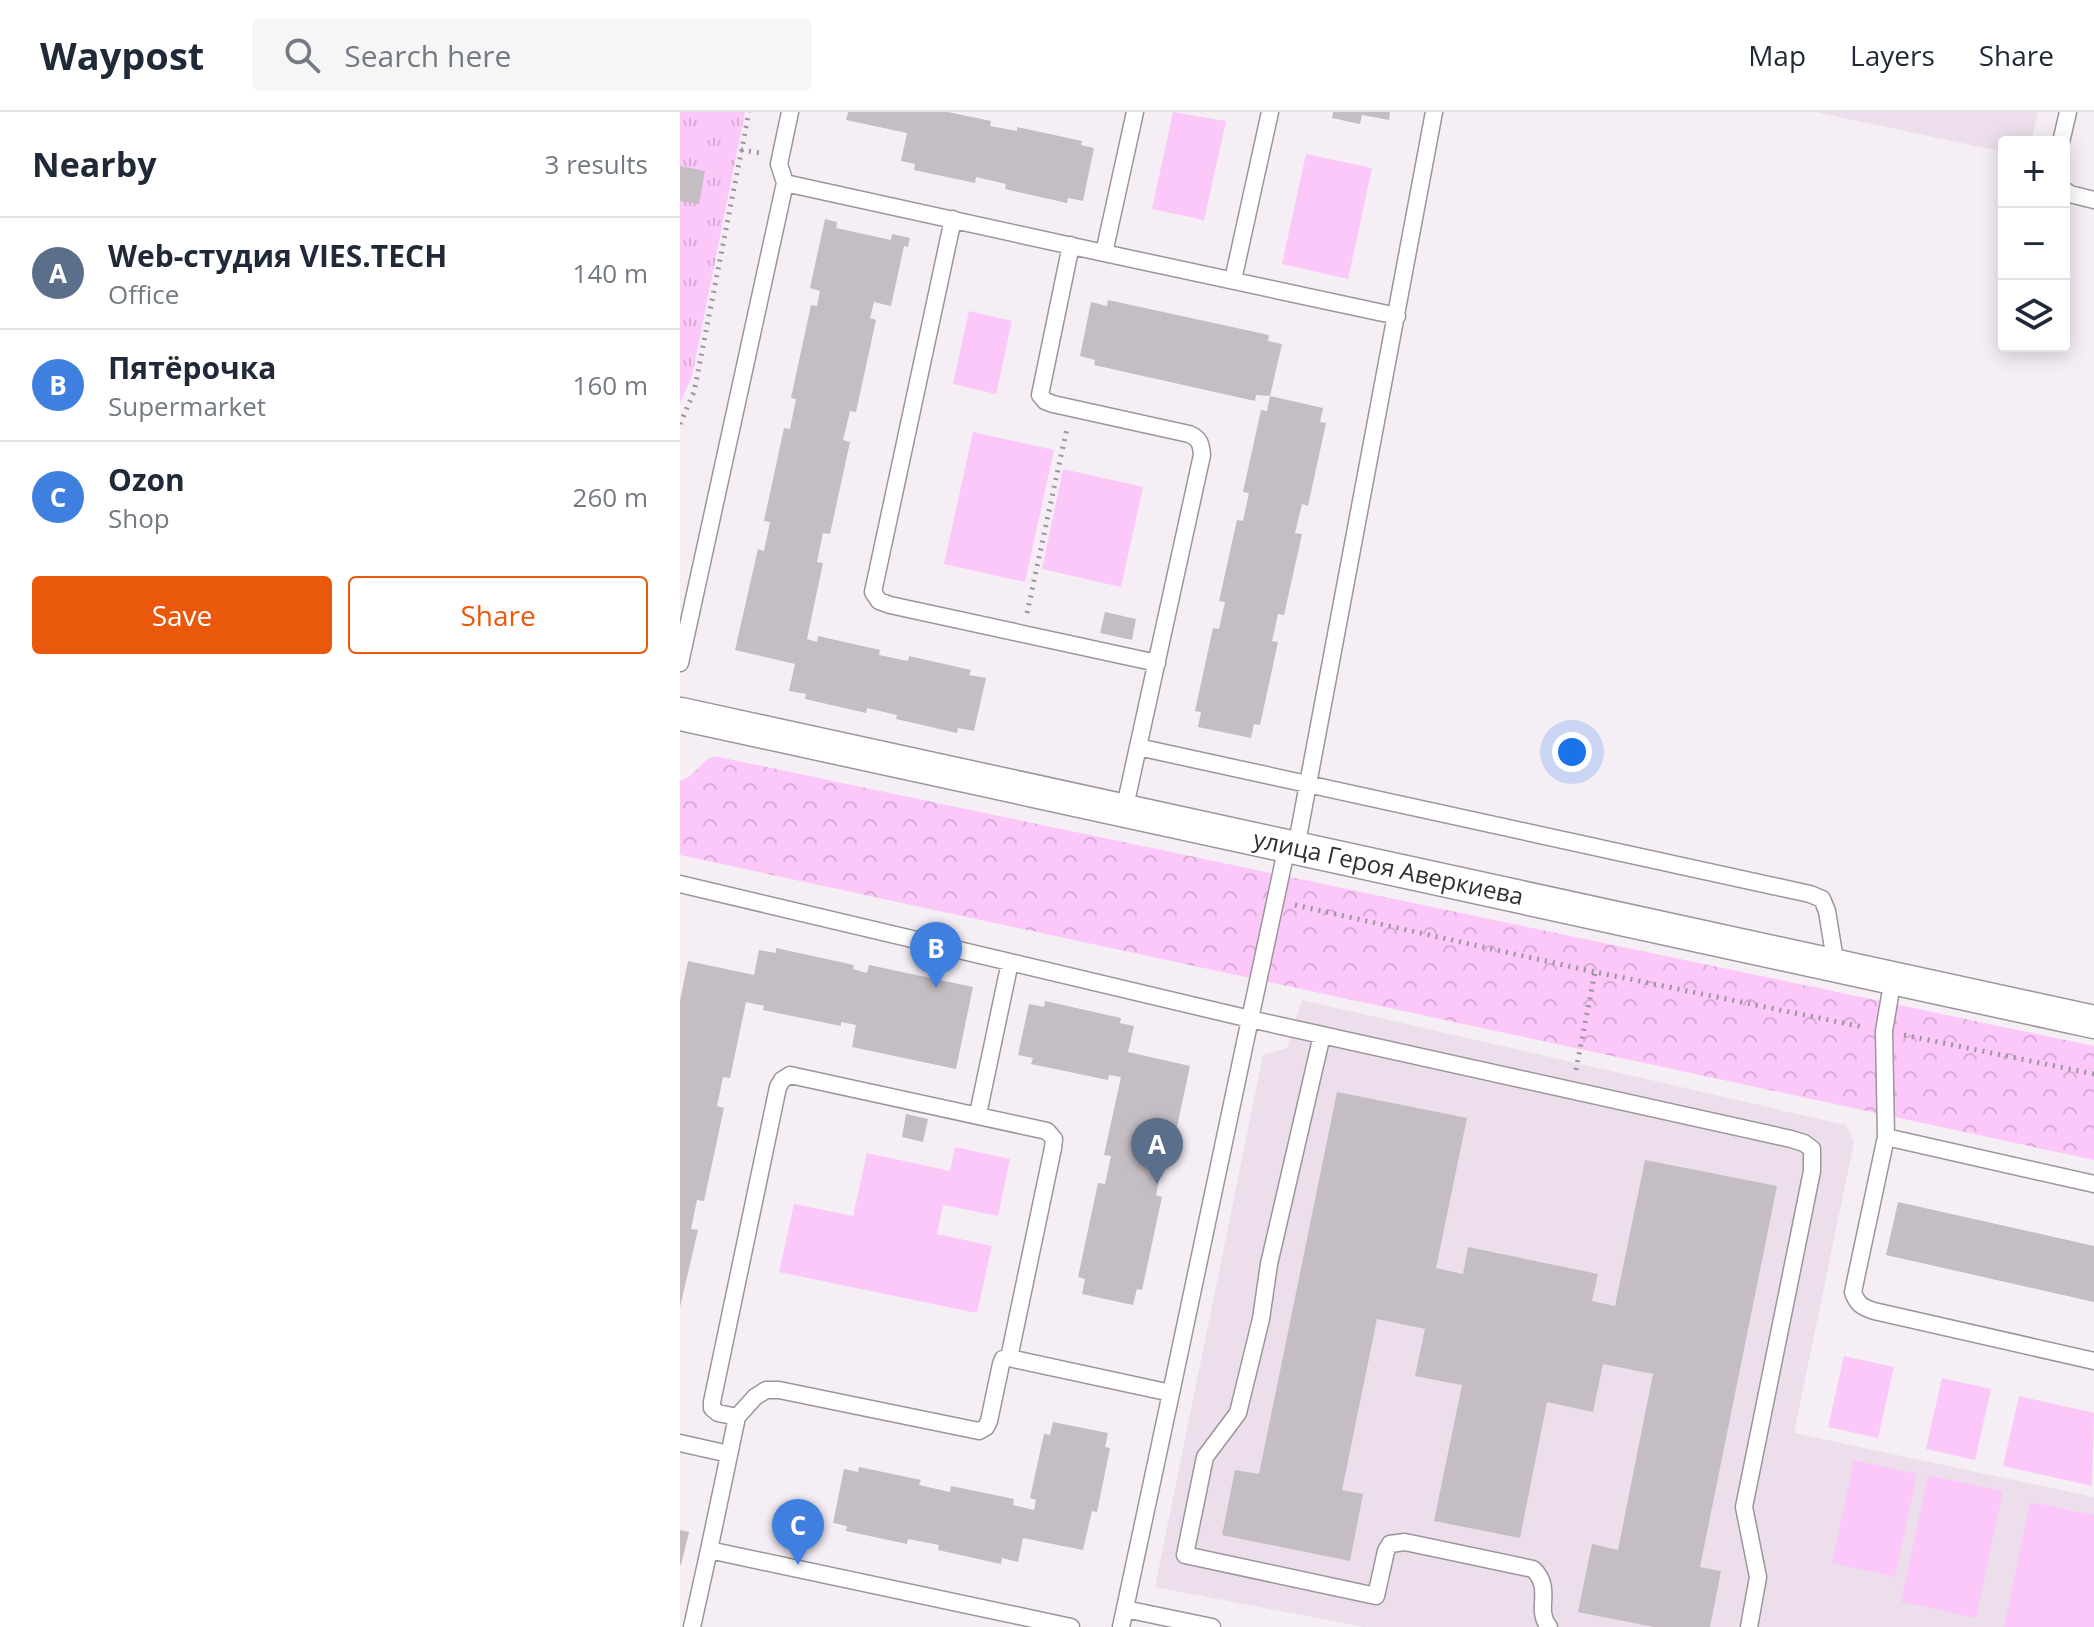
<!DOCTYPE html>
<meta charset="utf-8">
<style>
body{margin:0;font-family:"Open Sans",sans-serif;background:#f6f6f7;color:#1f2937}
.controls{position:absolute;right:24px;top:24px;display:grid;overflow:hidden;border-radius:8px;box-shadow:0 4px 20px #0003}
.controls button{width:72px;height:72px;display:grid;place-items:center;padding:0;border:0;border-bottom:2px solid #e0e1e3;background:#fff;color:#1f2937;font:40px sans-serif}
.you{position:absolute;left:892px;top:640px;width:28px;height:28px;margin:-20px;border:6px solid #fff;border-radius:50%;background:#1a73e8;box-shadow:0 0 0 12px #1a73e833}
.badge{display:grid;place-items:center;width:52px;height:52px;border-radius:50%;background:#ea580c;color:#fff;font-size:26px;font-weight:700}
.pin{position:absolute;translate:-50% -66px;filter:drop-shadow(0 2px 4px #0008)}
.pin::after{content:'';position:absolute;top:42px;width:28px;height:24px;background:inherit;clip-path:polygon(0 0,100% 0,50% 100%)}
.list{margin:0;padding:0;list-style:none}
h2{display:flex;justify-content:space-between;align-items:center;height:104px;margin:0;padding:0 32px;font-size:34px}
h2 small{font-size:26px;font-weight:400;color:#747a83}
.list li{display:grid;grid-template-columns:52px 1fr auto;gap:24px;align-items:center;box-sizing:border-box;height:112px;padding:0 32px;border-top:2px solid #e0e1e3}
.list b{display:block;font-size:30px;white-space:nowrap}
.list p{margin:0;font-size:26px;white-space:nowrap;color:#747a83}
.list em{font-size:26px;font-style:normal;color:#747a83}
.actions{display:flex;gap:16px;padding:24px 32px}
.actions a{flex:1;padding:18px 0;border:2px solid #ea580c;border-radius:8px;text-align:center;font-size:28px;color:#ea580c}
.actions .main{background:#ea580c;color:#fff}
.icon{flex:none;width:44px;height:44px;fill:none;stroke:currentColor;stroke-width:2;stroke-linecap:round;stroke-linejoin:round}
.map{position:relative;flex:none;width:1414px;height:1515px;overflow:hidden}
header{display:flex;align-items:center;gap:48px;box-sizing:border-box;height:112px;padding:0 40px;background:#fff;border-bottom:2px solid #e0e1e3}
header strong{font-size:38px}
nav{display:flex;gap:44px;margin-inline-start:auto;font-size:28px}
.search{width:560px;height:72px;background:#f6f6f7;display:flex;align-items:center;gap:20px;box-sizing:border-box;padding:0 28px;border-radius:8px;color:#747a83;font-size:30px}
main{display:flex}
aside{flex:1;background:#fff}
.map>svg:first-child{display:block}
.built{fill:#ecdfeb}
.grass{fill:url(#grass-tufts)}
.forest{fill:url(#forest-crowns)}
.park{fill:#fbc8f9}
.building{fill:#c4bdc3}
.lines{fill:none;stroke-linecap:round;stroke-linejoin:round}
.service-casing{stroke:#9c959c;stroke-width:19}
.minor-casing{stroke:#9c959c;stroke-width:35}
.path{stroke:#9c969c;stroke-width:5;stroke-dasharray:2 6;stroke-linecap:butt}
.service{stroke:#fff;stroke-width:16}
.minor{stroke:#fff;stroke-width:32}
.labels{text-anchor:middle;stroke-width:7;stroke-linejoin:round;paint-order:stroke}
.street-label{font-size:24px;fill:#312e31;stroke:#f5eef5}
</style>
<header>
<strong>Waypost</strong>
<div class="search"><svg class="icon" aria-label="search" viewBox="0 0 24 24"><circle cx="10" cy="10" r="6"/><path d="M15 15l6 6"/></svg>Search here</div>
<nav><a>Map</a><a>Layers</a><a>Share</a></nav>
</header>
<main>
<aside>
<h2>Nearby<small>3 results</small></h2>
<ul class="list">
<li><span class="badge" style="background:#5c6f8a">A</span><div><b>Web-студия VIES.TECH</b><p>Office</p></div><em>140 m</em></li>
<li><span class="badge" style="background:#3f7fe0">B</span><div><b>Пятёрочка</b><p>Supermarket</p></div><em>160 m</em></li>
<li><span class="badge" style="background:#3f7fe0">C</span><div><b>Ozon</b><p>Shop</p></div><em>260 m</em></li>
</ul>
<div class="actions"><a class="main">Save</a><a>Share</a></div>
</aside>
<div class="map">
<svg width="1414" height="1515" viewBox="0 0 1414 1515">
<defs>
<pattern id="grass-tufts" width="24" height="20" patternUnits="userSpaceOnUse" patternTransform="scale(2)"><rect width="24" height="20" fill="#fbc8f9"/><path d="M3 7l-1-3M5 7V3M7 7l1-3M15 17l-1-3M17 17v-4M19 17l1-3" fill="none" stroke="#d8acd6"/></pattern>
<pattern id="forest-crowns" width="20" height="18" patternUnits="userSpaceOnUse" patternTransform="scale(2)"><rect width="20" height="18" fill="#fbc8f9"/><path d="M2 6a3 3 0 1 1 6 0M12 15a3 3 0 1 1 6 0" fill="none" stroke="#d8acd6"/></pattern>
</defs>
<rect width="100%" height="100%" fill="#f5eef5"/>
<path class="built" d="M1135,0H1358L1351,30H1324V40Z
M622,888L1166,1013L1174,1030L1114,1321L1414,1385V1515H684L475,1475L583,943L607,936Z"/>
<path class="grass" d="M0,0H65L12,264L0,291Z"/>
<path class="forest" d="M34,644L1414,934V1048L0,743V669C15,665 19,650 34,644Z"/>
<path class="park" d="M493,0L546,9L524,108L472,97Z
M626,42L692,56L668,167L602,152Z
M289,199L332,209L316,282L273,272Z
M293,320L374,338L345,470L264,452Z
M383,357L463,375L441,475L362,457Z
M275,1035L330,1047L318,1104L263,1093L257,1122L312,1134L297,1201L99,1160L114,1092L173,1104L187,1041L270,1059Z
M1164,1244L1214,1255L1198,1326L1148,1315Z
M1262,1266L1311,1277L1295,1348L1246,1337Z
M1339,1284L1414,1301L1412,1374L1323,1354Z
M1174,1348L1237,1362L1215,1465L1152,1451Z
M1248,1363L1323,1379L1296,1506L1221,1490Z
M1350,1390L1414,1403V1515H1324Z"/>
<path class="building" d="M168,0H268L311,9L310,14L337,19V15L402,29L401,33L414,36L403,89L388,86L387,91L325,77L326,72L296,65L295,71L234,58L235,52L221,49L227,21L166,8Z
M653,0H710L709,8L682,3L680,12L652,6Z
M0,54L25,59L19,92L0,89Z
M145,107L157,110L156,116L211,128L212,122L230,126L228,135L224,134L211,194L194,190L190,206L196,208L176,300L170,299L163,328L170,330L150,422L143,421L137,450L143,451L127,527L137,530L138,524L200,538L199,543L228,549L229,544L291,558L289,563L306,566L294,619L278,616L277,621L216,607L217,603L187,596L186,601L125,587L126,582L109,579L115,552L55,538L78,437L84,439L90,410L84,409L104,316L110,317L116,287L111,286L131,193L137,194L140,179L130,176Z
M428,188L589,223L588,229L602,232L590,284L643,296L640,310L646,311L628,394L622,392L615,421L622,422L604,503L598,502L592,529L598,530L580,613L574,612L571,626L518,615L521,600L515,599L533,516L539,517L545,490L539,489L557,408L563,409L569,381L563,380L581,298L587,299L590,284L576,283L575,289L414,253L415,248L400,244L411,190L427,194Z
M425,500L456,507L452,528L420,521Z
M96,836L174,853L173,857L187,861L189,853L293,875L276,957L172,935L176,913L161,910V914L83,898L84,894L66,890L50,966L43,965L37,994L44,996L24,1089L17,1088L11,1117L18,1118L0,1195V889L8,849L74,863L79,838L96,841Z
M365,889L441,906L440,911L454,914L448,940L510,954L488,1057L482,1055L476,1083L482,1085L462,1178L457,1177L453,1193L402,1182L405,1167L398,1165L418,1071L425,1072L431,1044L424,1043L441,965L429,963L428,968L351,952L353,946L338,943L349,892L364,895Z
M657,980L787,1006L756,1156L783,1162L788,1135L918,1162L912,1189L935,1194L965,1048L1097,1074L1020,1455L1041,1459L1030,1515H974L898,1500L912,1432L938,1438L973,1262L923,1252L913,1300L867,1290L840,1426L754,1409L782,1273L735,1264L745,1217L697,1207L662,1378L683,1382L670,1449L542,1423L555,1358L579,1362Z
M226,1002L248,1007L243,1030L222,1025Z
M1218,1090L1414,1134V1190L1206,1143Z
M373,1310L428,1321L425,1335L430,1336L417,1400L412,1399L403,1438L343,1426L338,1450L322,1446L321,1452L258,1438L259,1433L228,1427L227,1432L166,1419L167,1414L153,1411L164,1357L178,1360L179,1355L241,1368L239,1373L270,1380L271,1374L334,1387L333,1393L354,1398L356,1388L350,1386L364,1322L370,1323Z
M0,1418L9,1420L1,1453H0Z"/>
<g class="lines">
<g class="service-casing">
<path id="service" d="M110,0L99,52L105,71L424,141L455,0
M1381,30L1388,0
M1384,78L1390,82L1414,88
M273,107L193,480L199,489L210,493L477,551
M391,133L360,283L365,289L373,292L509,322C519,326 521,331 522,343L458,635L1130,782L1142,787L1147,799L1156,854
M424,141L717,204
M553,168L590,0
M0,551L105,71
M444,699L458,635
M607,734L570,907L1111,1027L1124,1031L1132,1037V1059L1064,1395L1078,1465L1069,1515
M616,736L754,0
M0,772L570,907L491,1281
M642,923L589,1152L581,1207L558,1301L525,1345L505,1443L696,1484L706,1439L710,1432L725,1430L853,1457C874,1477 854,1497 869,1515
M298,1002L330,850
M1206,1025L1204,919L1213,866
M1414,1072L1206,1025L1173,1180C1177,1192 1182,1195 1194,1199L1414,1249
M57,1305L38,1301L32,1296V1290L98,975L102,968L110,963L367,1019L374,1027L373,1036L329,1246
M0,1331L49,1342
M445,1497L532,1515
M12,1515L29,1438
M391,1515L29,1438L57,1305L75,1285L86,1278H99L299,1319L306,1315L309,1309L321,1252L323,1247L329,1246L491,1281L441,1515"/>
</g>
<g class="minor-casing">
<g id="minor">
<path id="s1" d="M1,602L1414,910"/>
</g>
</g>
<path class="path" d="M61,38L80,41
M0,312L14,280L69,0
M347,501L387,316
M615,793L915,860
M1224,923L1414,962
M896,958L915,860L1183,915"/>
<use href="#service" class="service"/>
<use href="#minor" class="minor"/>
</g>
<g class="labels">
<g class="street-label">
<text dy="8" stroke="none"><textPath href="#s1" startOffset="724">улица Героя Аверкиева</textPath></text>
</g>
</g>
</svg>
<div class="controls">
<button>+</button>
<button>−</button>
<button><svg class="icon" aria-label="layers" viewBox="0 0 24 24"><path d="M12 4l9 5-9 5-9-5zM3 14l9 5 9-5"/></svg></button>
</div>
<div class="you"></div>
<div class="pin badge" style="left:477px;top:1072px;background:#5c6f8a">A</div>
<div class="pin badge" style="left:256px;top:876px;background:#3f7fe0">B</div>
<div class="pin badge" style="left:118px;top:1453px;background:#3f7fe0">C</div>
</div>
</main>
